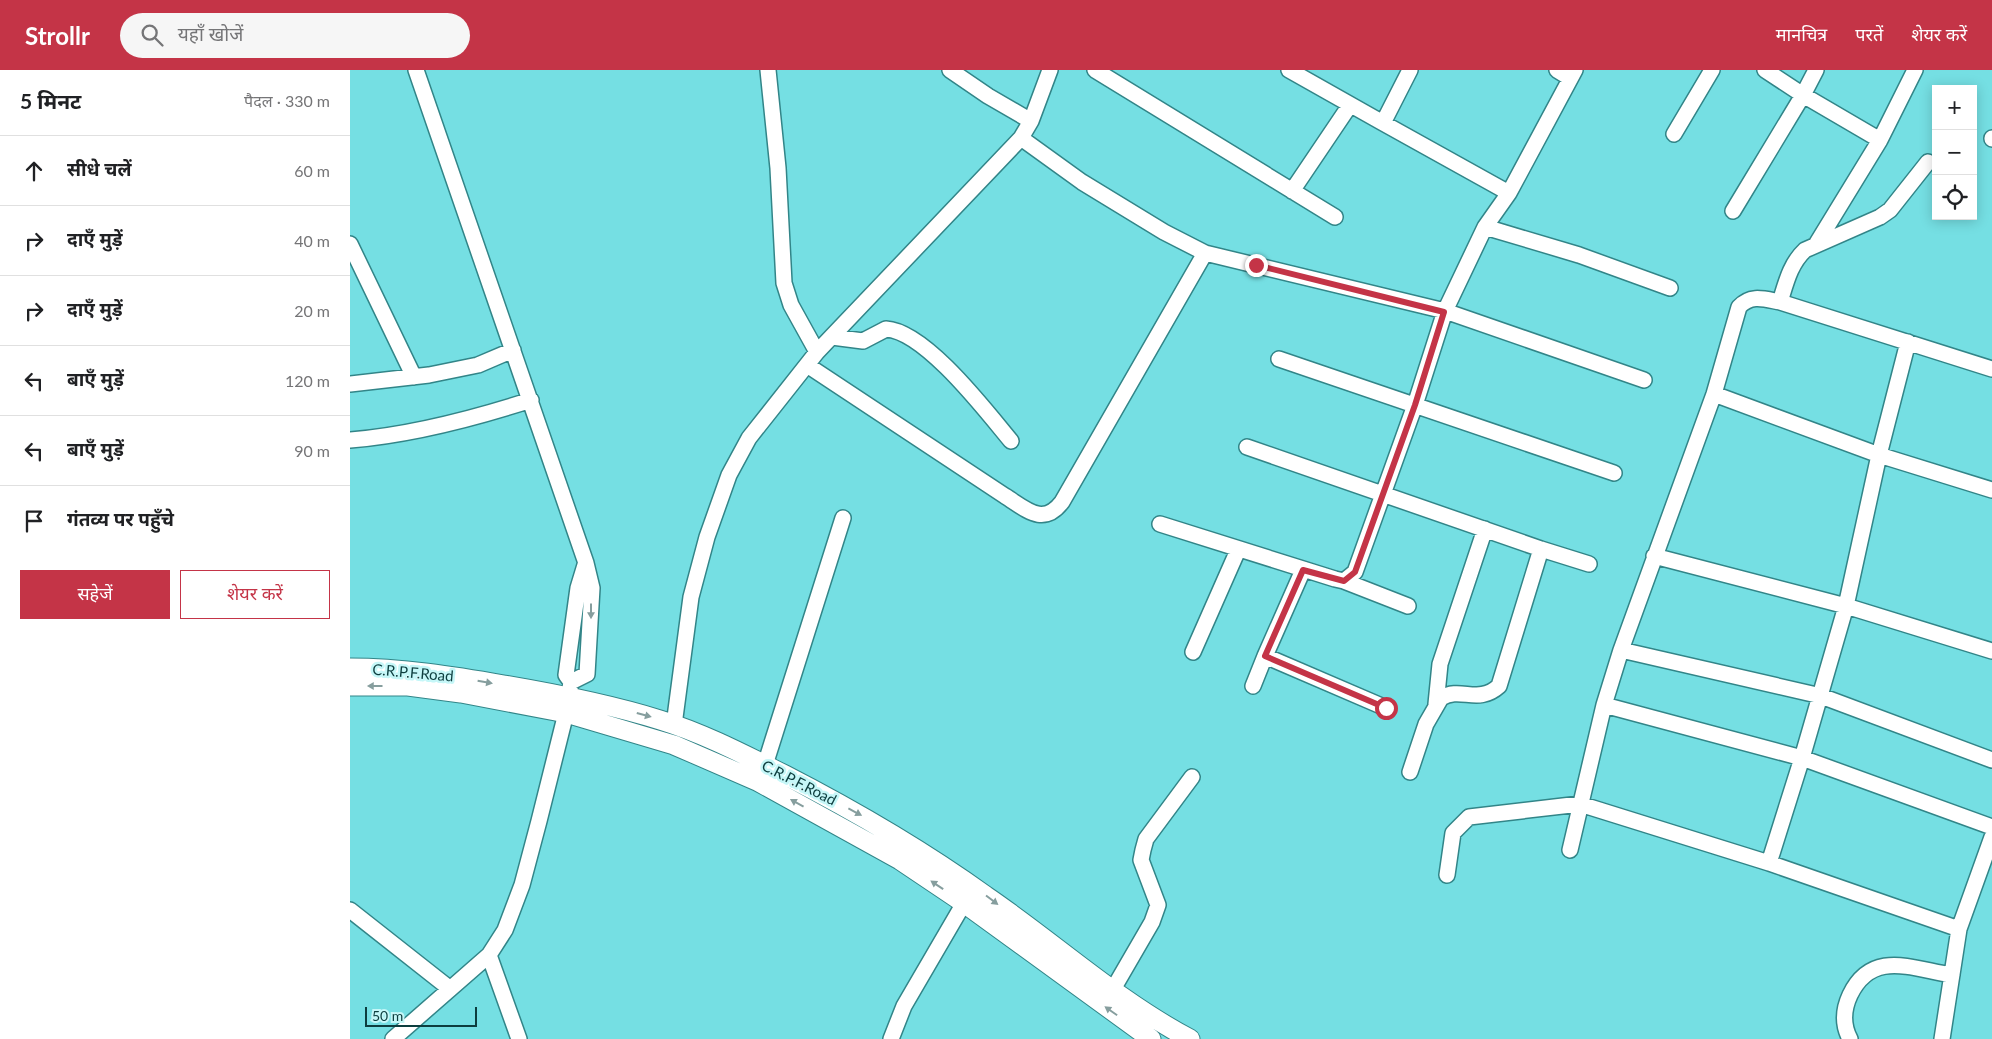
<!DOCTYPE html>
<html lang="hi">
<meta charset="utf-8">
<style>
body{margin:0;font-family:Lato,"Noto Sans Devanagari",sans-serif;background:#f6f6f6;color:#202124}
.controls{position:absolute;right:15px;top:15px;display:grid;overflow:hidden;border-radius:0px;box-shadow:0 2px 12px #0003}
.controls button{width:45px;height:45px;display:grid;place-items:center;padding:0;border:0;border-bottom:1px solid #e0e0e0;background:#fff;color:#202124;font:25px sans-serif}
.scale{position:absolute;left:15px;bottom:12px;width:112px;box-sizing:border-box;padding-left:5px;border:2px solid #0d3d3e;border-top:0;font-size:14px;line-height:18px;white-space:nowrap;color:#0d3d3e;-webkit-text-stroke:4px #c6f7f8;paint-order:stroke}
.stop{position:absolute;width:15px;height:15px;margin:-11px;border:4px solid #c43447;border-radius:50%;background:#fff}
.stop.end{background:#c43447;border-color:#fff;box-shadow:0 1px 5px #0008}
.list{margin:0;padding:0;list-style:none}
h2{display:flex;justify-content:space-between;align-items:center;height:65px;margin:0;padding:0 20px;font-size:21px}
h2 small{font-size:16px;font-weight:400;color:#757577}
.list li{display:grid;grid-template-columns:32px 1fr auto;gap:15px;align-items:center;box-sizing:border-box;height:70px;padding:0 20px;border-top:1px solid #e0e0e0}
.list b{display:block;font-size:19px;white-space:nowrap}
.list em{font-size:16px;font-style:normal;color:#757577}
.actions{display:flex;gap:10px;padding:15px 20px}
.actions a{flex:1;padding:11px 0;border:1px solid #c43447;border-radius:0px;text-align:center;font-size:18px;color:#c43447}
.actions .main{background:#c43447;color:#fff}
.icon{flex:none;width:28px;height:28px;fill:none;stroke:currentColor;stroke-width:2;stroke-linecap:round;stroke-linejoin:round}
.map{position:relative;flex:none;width:1642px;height:969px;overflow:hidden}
header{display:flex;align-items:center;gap:30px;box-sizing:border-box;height:70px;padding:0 25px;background:#c43447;color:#fff}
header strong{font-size:24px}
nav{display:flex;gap:28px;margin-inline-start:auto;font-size:18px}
.search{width:350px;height:45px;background:#f6f6f6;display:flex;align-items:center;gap:12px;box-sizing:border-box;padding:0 18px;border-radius:28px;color:#757577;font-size:19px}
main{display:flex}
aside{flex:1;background:#fff}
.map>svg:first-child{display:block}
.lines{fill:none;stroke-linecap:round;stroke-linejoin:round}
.minor-casing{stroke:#328588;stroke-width:18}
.major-casing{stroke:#328588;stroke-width:21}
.minor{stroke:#fff;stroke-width:15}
.major{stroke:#fff;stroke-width:19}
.oneway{fill:#869e9e}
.route{stroke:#c43447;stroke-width:6}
.labels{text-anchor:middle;stroke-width:5;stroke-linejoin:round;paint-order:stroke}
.street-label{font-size:15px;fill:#0d3d3e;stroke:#c6f7f8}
</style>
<header>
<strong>Strollr</strong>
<div class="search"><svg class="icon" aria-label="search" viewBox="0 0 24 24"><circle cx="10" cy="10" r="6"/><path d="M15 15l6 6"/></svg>यहाँ खोजें</div>
<nav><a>मानचित्र</a><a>परतें</a><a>शेयर करें</a></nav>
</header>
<main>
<aside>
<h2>5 मिनट<small>पैदल · 330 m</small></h2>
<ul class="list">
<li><svg class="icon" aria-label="ahead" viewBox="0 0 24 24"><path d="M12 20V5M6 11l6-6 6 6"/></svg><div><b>सीधे चलें</b></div><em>60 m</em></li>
<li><svg class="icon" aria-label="right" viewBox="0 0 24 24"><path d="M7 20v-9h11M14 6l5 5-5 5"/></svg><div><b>दाएँ मुड़ें</b></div><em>40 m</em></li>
<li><svg class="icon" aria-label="right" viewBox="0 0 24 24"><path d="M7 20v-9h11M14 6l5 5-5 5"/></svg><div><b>दाएँ मुड़ें</b></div><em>20 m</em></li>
<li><svg class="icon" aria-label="left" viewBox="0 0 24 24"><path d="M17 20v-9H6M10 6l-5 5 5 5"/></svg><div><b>बाएँ मुड़ें</b></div><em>120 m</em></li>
<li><svg class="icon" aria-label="left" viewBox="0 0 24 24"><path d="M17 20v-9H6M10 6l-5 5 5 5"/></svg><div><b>बाएँ मुड़ें</b></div><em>90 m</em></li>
<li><svg class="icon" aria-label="arrive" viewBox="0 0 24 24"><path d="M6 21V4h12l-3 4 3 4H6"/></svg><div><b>गंतव्य पर पहुँचे</b></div></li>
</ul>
<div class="actions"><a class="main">सहेजें</a><a>शेयर करें</a></div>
</aside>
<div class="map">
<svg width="1642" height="969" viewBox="0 0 1642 969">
<rect width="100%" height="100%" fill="#75dfe3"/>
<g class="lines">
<g class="minor-casing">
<path id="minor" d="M66,0L236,493L242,518L237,604L221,612
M418,0L428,98L434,213L441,235L467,282
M600,0L638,26L681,51
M745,0L985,147
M939,0L1033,53
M1207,0L1220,8
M1415,0L1453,25L1530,70
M1324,64L1362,0
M671,68L732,112L814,162L855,183L1095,241L1294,310
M1642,68V69
M942,121L1000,35
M1159,123L1225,0
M1383,141L1453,25L1466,0
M1135,157L1229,185L1320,218
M1467,173L1530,70L1565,0
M0,174L64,307
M1430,232C1436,213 1440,194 1455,180L1530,147L1540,140L1578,92
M482,267L513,271L536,259C575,261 636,341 661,371
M929,289L1264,403
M457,295L655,426C676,439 693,457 712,432L855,183
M0,314L79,305L128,295L163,280
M1364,324L1529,385L1642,420
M0,370C62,365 122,349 181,330
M897,377L1191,479L1239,494
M810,454L985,509L994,511L1005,502L1065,335L1095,241L1135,157L1159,123L1033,53L1060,0
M1304,486L1496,536L1642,581
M953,500L915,586L1036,638
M994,511L1058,536
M1271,580L1471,626L1642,690
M843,582L888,480
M903,616L915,586
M1086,634L1090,594L1135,459
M1254,635L1452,688L1496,536L1529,385L1558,272
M324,655L341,527L357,467L379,405L399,368L467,282L671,68L681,51L700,0
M415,695L493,448
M1060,702L1076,654L1091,628C1111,616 1128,635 1149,616L1191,479
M1220,780L1254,635L1271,580L1364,324L1389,237C1401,224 1414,229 1430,232L1642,299
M1097,805L1103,763L1119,747L1230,734L1419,793
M0,840L99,918
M1609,859L1419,793L1452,688L1642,757
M139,885L169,969
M762,921L802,852L808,835L791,790L793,780L796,769L842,707
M43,969L139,885L155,860L172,815L189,751L216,643L221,612L216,605L228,518L235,495
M541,969L554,936L614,833
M1500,969C1492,954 1493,940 1500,925C1522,879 1562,899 1602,905
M1592,969L1609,859L1642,767"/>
</g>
<g class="major-casing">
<path id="major" d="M0,598C52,598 103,606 154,615C207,624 259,634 310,650C353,663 395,685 435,705C505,741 572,780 636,826C705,873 766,930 840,969
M0,616H58L111,623L216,643L324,675L407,711L550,790L614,833L801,969"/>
</g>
<use href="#minor" class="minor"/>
<use href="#major" class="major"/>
</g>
<defs><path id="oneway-solid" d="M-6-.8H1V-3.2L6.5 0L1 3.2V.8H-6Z" transform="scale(1.25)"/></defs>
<g class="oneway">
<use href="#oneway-solid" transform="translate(241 541) rotate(90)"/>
<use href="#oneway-solid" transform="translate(135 612) rotate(10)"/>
<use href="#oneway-solid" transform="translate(25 616) rotate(-180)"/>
<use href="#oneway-solid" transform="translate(294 645) rotate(15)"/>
<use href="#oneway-solid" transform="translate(447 733) rotate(-151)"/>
<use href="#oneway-solid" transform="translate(505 742) rotate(28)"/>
<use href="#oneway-solid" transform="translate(587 815) rotate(-146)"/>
<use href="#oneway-solid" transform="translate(642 830) rotate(37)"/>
<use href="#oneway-solid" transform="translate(761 941) rotate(-145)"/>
</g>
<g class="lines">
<path class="route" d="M906,195L1094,242L1065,335L1005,502L994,511L953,500L915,586L1036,638"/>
</g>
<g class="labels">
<g class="street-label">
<text transform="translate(63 603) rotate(5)" y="5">C.R.P.F.Road</text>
<text transform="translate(449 713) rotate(27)" y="5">C.R.P.F.Road</text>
</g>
</g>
</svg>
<div class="controls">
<button>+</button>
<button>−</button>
<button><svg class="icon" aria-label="locate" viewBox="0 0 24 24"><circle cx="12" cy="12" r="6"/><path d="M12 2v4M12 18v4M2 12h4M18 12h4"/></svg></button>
</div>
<div class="scale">50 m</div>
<div class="stop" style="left:1036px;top:638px"></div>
<div class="stop end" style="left:906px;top:195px"></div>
</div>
</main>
